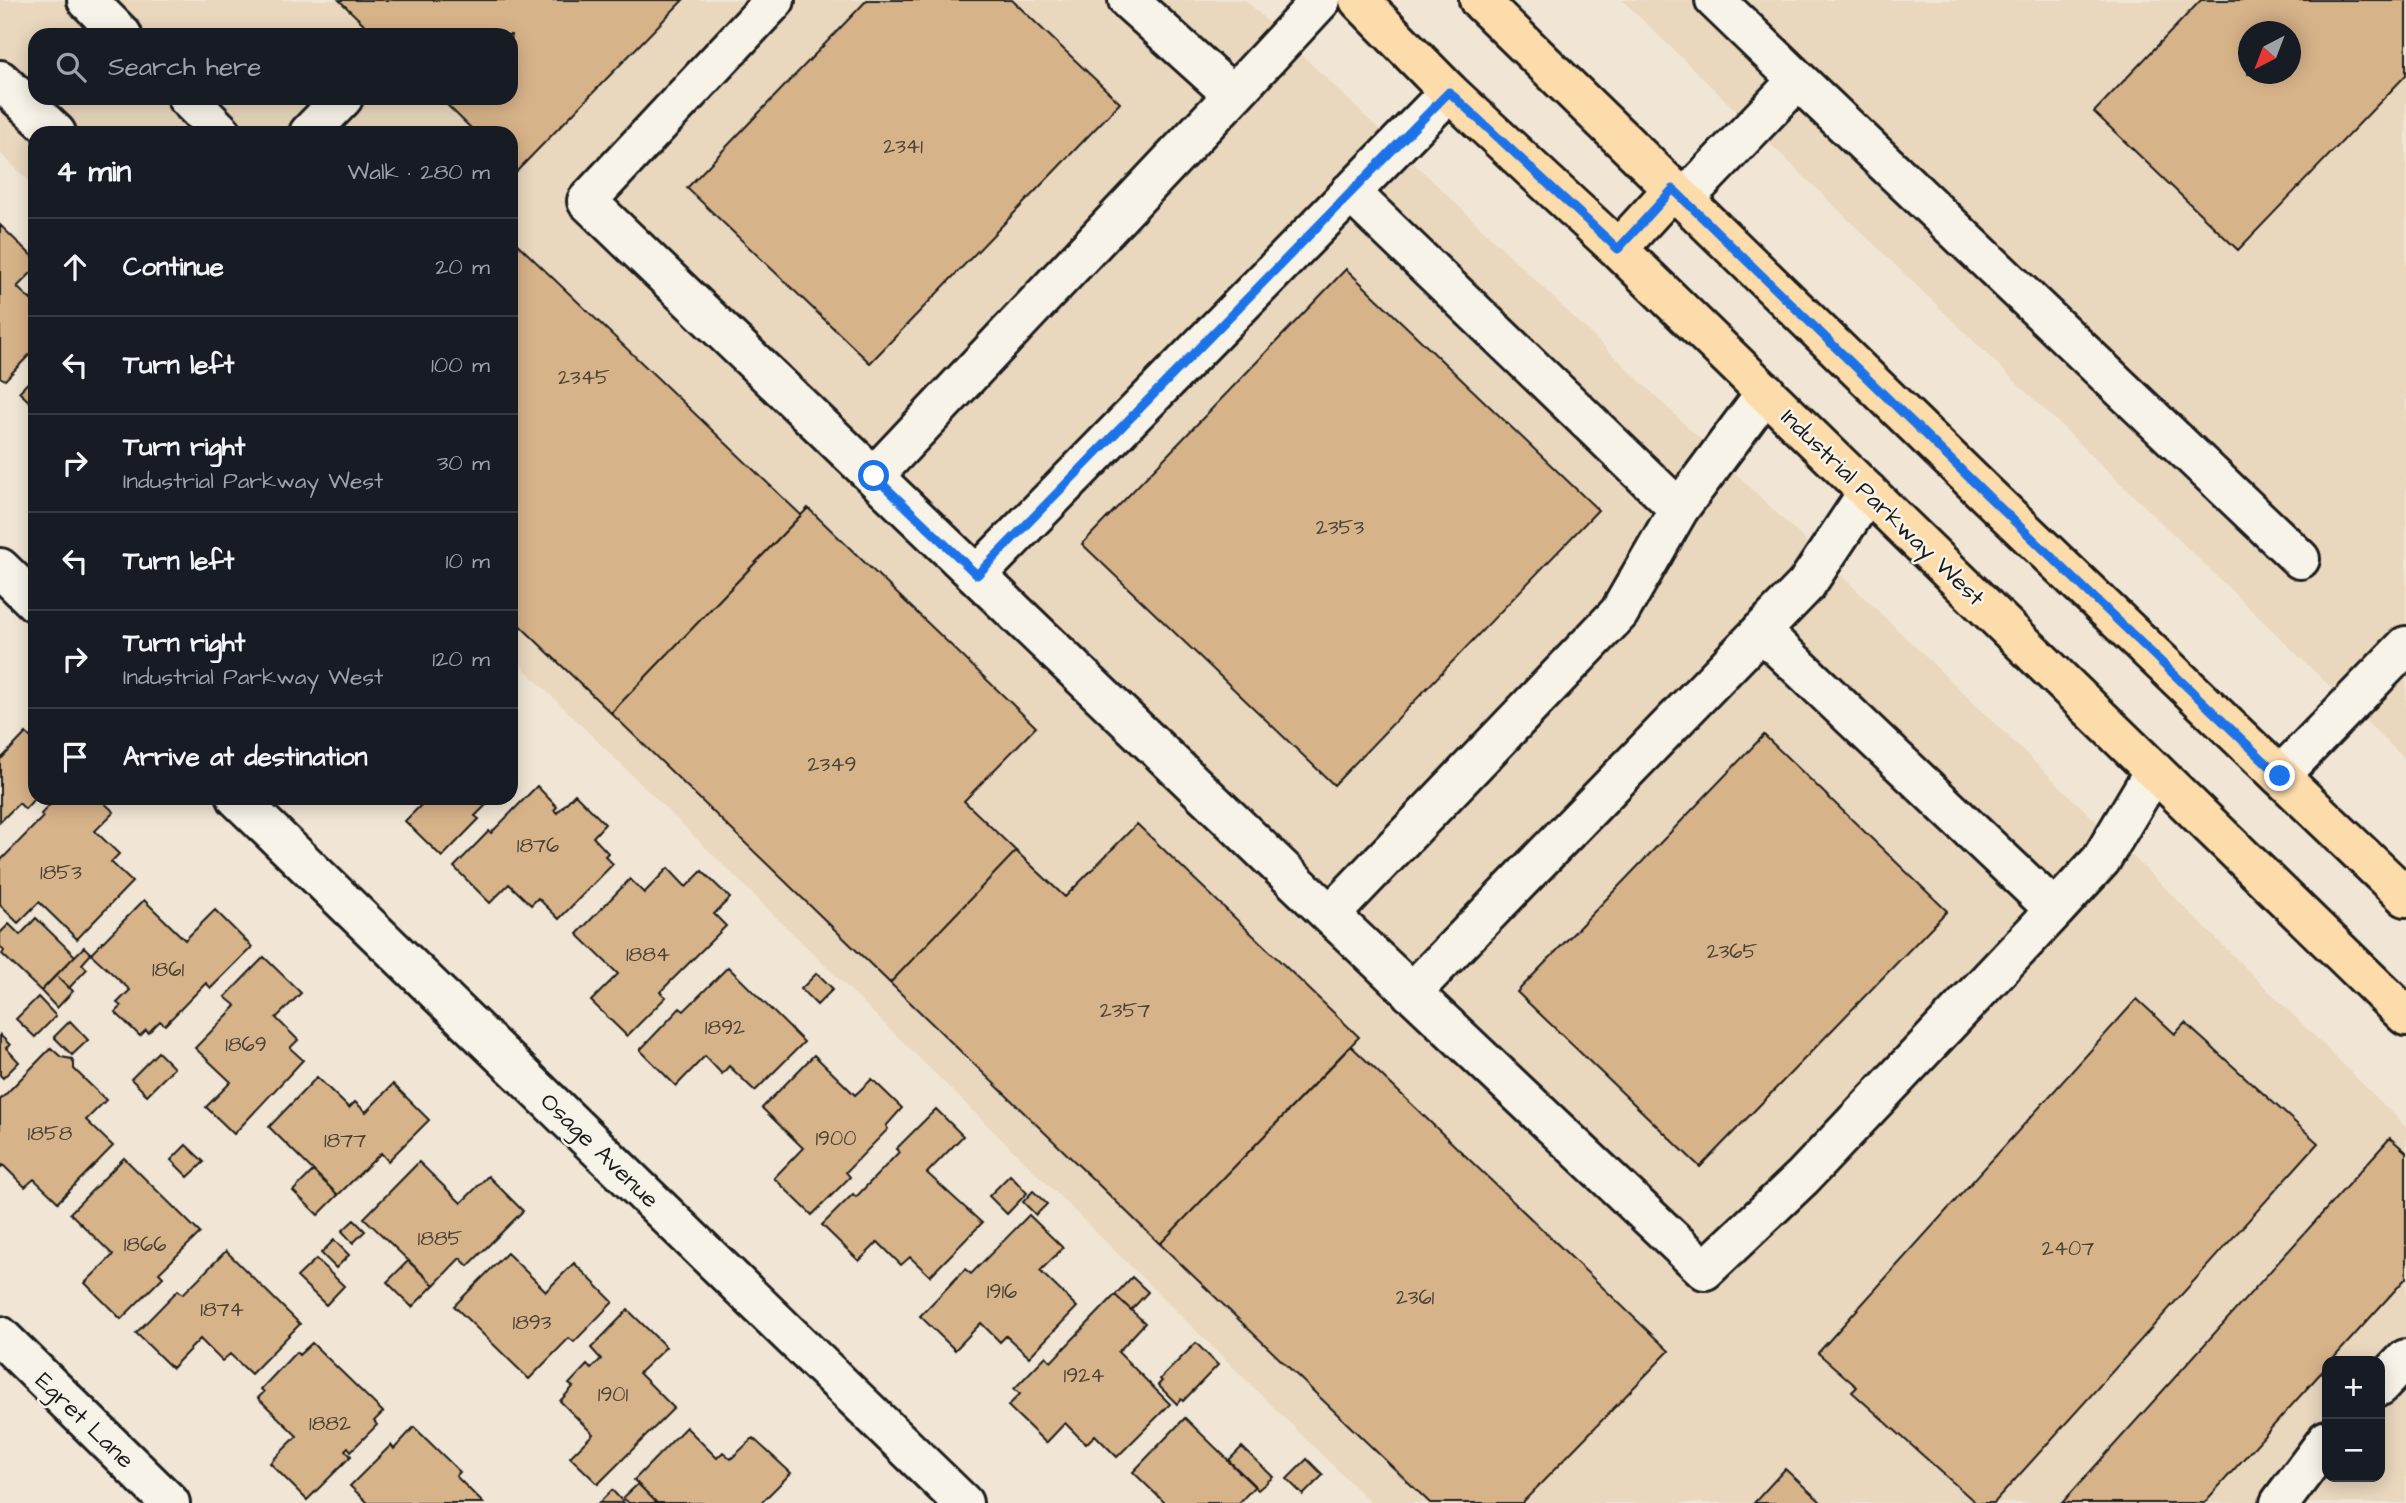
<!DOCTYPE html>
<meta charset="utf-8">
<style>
body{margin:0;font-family:"Architects Daughter",sans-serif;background:#20242c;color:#f1f3f6}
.controls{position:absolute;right:21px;bottom:21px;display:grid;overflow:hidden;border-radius:14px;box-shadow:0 4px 18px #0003}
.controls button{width:63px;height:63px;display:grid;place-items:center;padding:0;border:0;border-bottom:2px solid #363941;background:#171b24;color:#f1f3f6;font:35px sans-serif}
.compass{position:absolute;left:2238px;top:21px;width:63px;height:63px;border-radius:50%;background:#171b24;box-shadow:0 4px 18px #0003;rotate:222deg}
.stop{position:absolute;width:21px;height:21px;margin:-16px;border:5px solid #1a73e8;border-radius:50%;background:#fff}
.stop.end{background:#1a73e8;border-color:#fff;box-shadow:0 2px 7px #0008}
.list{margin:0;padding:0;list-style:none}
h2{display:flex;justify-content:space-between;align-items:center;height:91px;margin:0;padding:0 28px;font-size:30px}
h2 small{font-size:23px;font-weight:400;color:#9ea1a6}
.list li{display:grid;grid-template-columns:46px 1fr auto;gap:21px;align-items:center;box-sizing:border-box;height:98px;padding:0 28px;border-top:2px solid #363941}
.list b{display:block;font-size:26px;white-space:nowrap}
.list p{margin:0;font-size:23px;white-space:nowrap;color:#9ea1a6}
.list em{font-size:23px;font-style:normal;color:#9ea1a6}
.icon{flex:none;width:38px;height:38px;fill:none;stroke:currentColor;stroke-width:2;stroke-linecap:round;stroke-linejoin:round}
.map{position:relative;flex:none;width:2406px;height:1503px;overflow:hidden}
.search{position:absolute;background:#171b24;box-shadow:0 4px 18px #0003;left:28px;top:28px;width:490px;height:77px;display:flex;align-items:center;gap:18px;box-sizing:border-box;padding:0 24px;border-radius:21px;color:#9ea1a6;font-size:26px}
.panel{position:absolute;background:#171b24;box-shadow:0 4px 18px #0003;left:28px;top:126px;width:490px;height:679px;border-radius:21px}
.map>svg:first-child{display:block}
.built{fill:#e9d7be;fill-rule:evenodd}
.building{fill:#d7b389;stroke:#1c1c1c;stroke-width:2;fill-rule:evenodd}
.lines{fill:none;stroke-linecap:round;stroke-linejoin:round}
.minor-casing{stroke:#1c1c1c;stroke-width:44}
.major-casing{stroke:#1c1c1c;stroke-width:44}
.minor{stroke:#f7f3e8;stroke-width:38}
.major{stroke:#fddcac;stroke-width:38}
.route{stroke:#1a73e8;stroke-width:9}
.labels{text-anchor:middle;stroke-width:5;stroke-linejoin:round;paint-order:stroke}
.number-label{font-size:21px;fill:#4b4237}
.street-label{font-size:24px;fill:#1c1c1c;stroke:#f7f3e8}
</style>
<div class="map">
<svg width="2406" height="1503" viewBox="0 0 2406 1503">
<rect width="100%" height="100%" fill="#f1e6d5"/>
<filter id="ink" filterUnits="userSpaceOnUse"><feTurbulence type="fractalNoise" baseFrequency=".0143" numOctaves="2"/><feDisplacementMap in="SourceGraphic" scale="14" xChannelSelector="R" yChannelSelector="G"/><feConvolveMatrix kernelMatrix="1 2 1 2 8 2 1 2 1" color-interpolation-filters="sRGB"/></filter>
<g filter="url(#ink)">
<path class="built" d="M0,0H1245L2157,880L2406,1127V1503H1371L511,656V133H35V187L0,153ZM35,35H511V98H35ZM2327,1361H2380V1477H2327Z
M1622,0H2406V760ZM2248,32H2290V74H2248Z"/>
<path class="building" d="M339,0H683L516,172L511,167V133H476L440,98H511V35H375Z
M867,0H1012L1120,103L870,363L687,188Z
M2201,0H2406V75L2238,250L2094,112ZM2248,32H2290V74H2248Z
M0,225L35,259V269L17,287L31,300L32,298L35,301V349L5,380L0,377Z
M511,238L801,515L611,713L511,617Z
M1346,269L1598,510L1334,785L1082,544Z
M35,375V407L19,392Z
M808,508L1036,727L964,801L1016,851L890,983L611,713Z
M26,733L35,742V798L25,809L19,803L0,822V756L2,758Z
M1764,735L1947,911L1700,1167L1517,992Z
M537,786L557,807L554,810L557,813L575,794L605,824L593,837L608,853L605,856L613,864L559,919L538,898L531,905L509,884L490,903L454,867L489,831L491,833Z
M56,798H99L114,812L95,831L119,854L111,862L132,882L77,939L39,902L18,923L0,905V861L43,817L41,814Z
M419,798H493L475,816L479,819L442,857L405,821L424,802Z
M1137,824L1359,1037L1160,1244L890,983L1016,851L1065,897Z
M668,868L686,887L702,871L730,898L714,914L726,926L660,992L666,997L627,1036L591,1001L618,974L577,934L630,879L644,893Z
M144,900L185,940L215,910L252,947L211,988L206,983L165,1025L160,1021L148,1033L146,1030L140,1036L115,1012L121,1006L117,1003L130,990L91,954Z
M36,918L75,956L41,991L2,954L4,951L0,946V933L9,924L20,935Z
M84,947L91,954L82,964L87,969L69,988L56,975Z
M264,957L301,993L276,1018L298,1040L290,1048L303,1060L234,1134L206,1107L231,1082L195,1048L236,1006L225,997Z
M728,967L804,1042L755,1091L729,1066L722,1074L705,1056L676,1086L640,1050L680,1008L684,1011Z
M817,973L833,989L817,1005L801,989Z
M56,975L73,991L57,1008L41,991Z
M38,997L56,1016L35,1037L16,1019Z
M2137,999L2175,1034L2185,1023L2318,1143L1994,1503H1976L1852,1392L1857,1387L1818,1353Z
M70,1021L88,1040L72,1055L54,1037Z
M0,1035L10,1045L6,1048L19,1062L3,1078L0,1075Z
M1351,1046L1669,1351L1522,1503H1430L1160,1244Z
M51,1048L61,1057L72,1059L74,1064V1069L106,1100L86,1120L113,1146L58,1202L34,1179L25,1187L3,1165L0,1168V1100Z
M158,1052L174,1068L147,1095L131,1079Z
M814,1055L855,1095L872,1079L902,1108L886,1126L888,1129L846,1172L850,1177L812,1215L774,1178L803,1148L762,1108Z
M317,1077L349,1108L355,1102L366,1112L393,1084L429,1120L388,1161L381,1153L338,1195L269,1127Z
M936,1109L963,1136L927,1173L982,1223L930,1276L910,1257L901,1265L878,1242L859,1261L822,1225L853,1194L856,1197L899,1152L896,1149Z
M2390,1138L2406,1152V1278L2331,1361H2327V1366L2204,1503H2062Z
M186,1145L204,1162L188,1177L171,1160Z
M124,1158L200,1233L159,1273L163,1277L121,1319L85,1283L113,1255L70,1213Z
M419,1162L461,1203L488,1176L523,1211L468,1266L460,1258L434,1285L364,1218Z
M313,1171L338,1195L318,1215L293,1191Z
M1010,1175L1027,1193L1007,1214L989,1196Z
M1033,1191L1047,1204L1036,1215L1023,1202Z
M1029,1215L1063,1248L1040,1271L1077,1307L1029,1357L1006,1336L1000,1342L981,1323L955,1350L920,1316L965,1269L971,1274Z
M354,1220L365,1231L353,1243L342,1231Z
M334,1240L349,1255L336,1268L321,1253Z
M226,1251L300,1324L251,1374L230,1354L222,1361L200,1339L172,1368L136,1333L178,1290L183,1294Z
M507,1253L546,1291L574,1263L613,1302L574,1342L569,1338L529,1379L454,1306Z
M316,1259L344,1286L326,1305L297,1277Z
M408,1261L434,1285L412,1307L387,1282Z
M1132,1277L1148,1292L1131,1310L1115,1295Z
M1115,1295L1145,1323L1118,1352L1170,1404L1117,1457L1095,1435L1086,1444L1065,1423L1046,1443L1008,1406L1020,1394L1014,1389L1046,1356L1051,1362Z
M628,1310L666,1347L639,1373L674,1408L598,1484L570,1457L593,1434L560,1401L573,1387L569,1384L587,1365L591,1369L601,1359L591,1348Z
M312,1343L383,1412L374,1421L377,1425L351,1451L348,1447L345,1450L351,1456L307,1500L270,1463L297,1436L258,1398L264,1392L261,1389L296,1352L299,1355Z
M1196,1343L1218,1365L1183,1401L1181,1399L1177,1404L1158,1385L1162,1381L1160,1379Z
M1185,1418L1255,1486L1239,1503H1165L1133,1472Z
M414,1427L460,1472L456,1476L483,1503H368L350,1486L391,1445L394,1449Z
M686,1427L717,1458L723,1452L731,1459L753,1438L791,1473L761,1503H657L634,1480Z
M1242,1447L1273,1477L1258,1490L1228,1461Z
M1307,1459L1323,1475L1303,1495L1287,1479Z
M1785,1469L1822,1503H1754Z
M638,1484L657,1503H629L623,1498Z
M612,1490L624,1503H599Z"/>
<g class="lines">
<g class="minor-casing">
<path id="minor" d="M87,0L122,35
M775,0L587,201L1330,915L1705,1270L1803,1177L2055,910
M1128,0L1233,95L1321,0
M0,80L56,133
M1798,80L2300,559
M187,98L222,133
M309,133L343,98
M1684,199L1798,80L1715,0
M874,476L1233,95
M1679,509L1766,392
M0,568L35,602
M977,575L1449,92
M1761,631L2055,910L2101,860L2154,771
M2280,776L2406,646
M237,798L963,1503
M1330,915L1619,613L1679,509L1350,192
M1411,993L1806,585L1868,492
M0,1336L170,1503
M2380,1386L2406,1359
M2280,1503L2327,1440"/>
</g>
<g class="major-casing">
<path id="major" d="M1359,0L1449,92L1618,249L2406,1016
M1479,0L1988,496L2406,897
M1618,249L1673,189"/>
</g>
<use href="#minor" class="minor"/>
<use href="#major" class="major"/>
</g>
</g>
<g class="lines" filter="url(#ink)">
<path class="route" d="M874,476L977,575L1449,92L1618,249L1673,189L1988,496L2280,776"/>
</g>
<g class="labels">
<g class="number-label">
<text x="903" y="153">2341</text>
<text x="584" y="384">2345</text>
<text x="1340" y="534">2353</text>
<text x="832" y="771">2349</text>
<text x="538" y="852">1876</text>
<text x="61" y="879">1853</text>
<text x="1732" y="958">2365</text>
<text x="648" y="961">1884</text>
<text x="168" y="976">1861</text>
<text x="1125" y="1017">2357</text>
<text x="725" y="1034">1892</text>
<text x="246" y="1051">1869</text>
<text x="50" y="1140">1858</text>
<text x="836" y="1145">1900</text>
<text x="345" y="1147">1877</text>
<text x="440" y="1245">1885</text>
<text x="145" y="1251">1866</text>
<text x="2068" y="1255">2407</text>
<text x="1002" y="1298">1916</text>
<text x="1415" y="1304">2361</text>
<text x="222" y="1316">1874</text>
<text x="532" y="1329">1893</text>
<text x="1084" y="1382">1924</text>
<text x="613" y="1401">1901</text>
<text x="330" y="1430">1882</text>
</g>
<g class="street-label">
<text transform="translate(1883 507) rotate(44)" y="8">Industrial Parkway West</text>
<text transform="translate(600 1150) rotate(44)" y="8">Osage Avenue</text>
<text transform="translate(85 1420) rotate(44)" y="8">Egret Lane</text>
</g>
</g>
</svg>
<div class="controls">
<button>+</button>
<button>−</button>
</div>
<svg class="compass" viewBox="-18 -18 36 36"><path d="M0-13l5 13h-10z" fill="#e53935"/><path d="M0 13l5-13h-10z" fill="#9ea1a6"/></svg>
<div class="stop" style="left:874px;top:476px"></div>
<div class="stop end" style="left:2280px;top:776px"></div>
<div class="search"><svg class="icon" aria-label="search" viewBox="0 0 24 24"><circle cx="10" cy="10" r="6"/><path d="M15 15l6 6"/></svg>Search here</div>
<section class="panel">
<h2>4 min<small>Walk · 280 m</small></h2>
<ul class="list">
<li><svg class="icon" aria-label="ahead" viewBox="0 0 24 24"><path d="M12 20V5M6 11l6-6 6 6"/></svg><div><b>Continue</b></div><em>20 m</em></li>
<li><svg class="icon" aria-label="left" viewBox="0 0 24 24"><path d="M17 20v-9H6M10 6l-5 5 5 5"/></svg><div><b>Turn left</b></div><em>100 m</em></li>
<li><svg class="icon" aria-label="right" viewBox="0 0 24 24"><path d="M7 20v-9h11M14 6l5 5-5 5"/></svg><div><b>Turn right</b><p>Industrial Parkway West</p></div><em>30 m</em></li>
<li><svg class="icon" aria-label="left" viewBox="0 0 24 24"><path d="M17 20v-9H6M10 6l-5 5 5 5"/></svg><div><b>Turn left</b></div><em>10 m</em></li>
<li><svg class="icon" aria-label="right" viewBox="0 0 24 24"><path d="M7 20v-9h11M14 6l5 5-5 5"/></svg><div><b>Turn right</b><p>Industrial Parkway West</p></div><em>120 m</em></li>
<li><svg class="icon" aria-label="arrive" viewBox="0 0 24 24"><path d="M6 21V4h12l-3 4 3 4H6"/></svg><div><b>Arrive at destination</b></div></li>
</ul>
</section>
</div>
